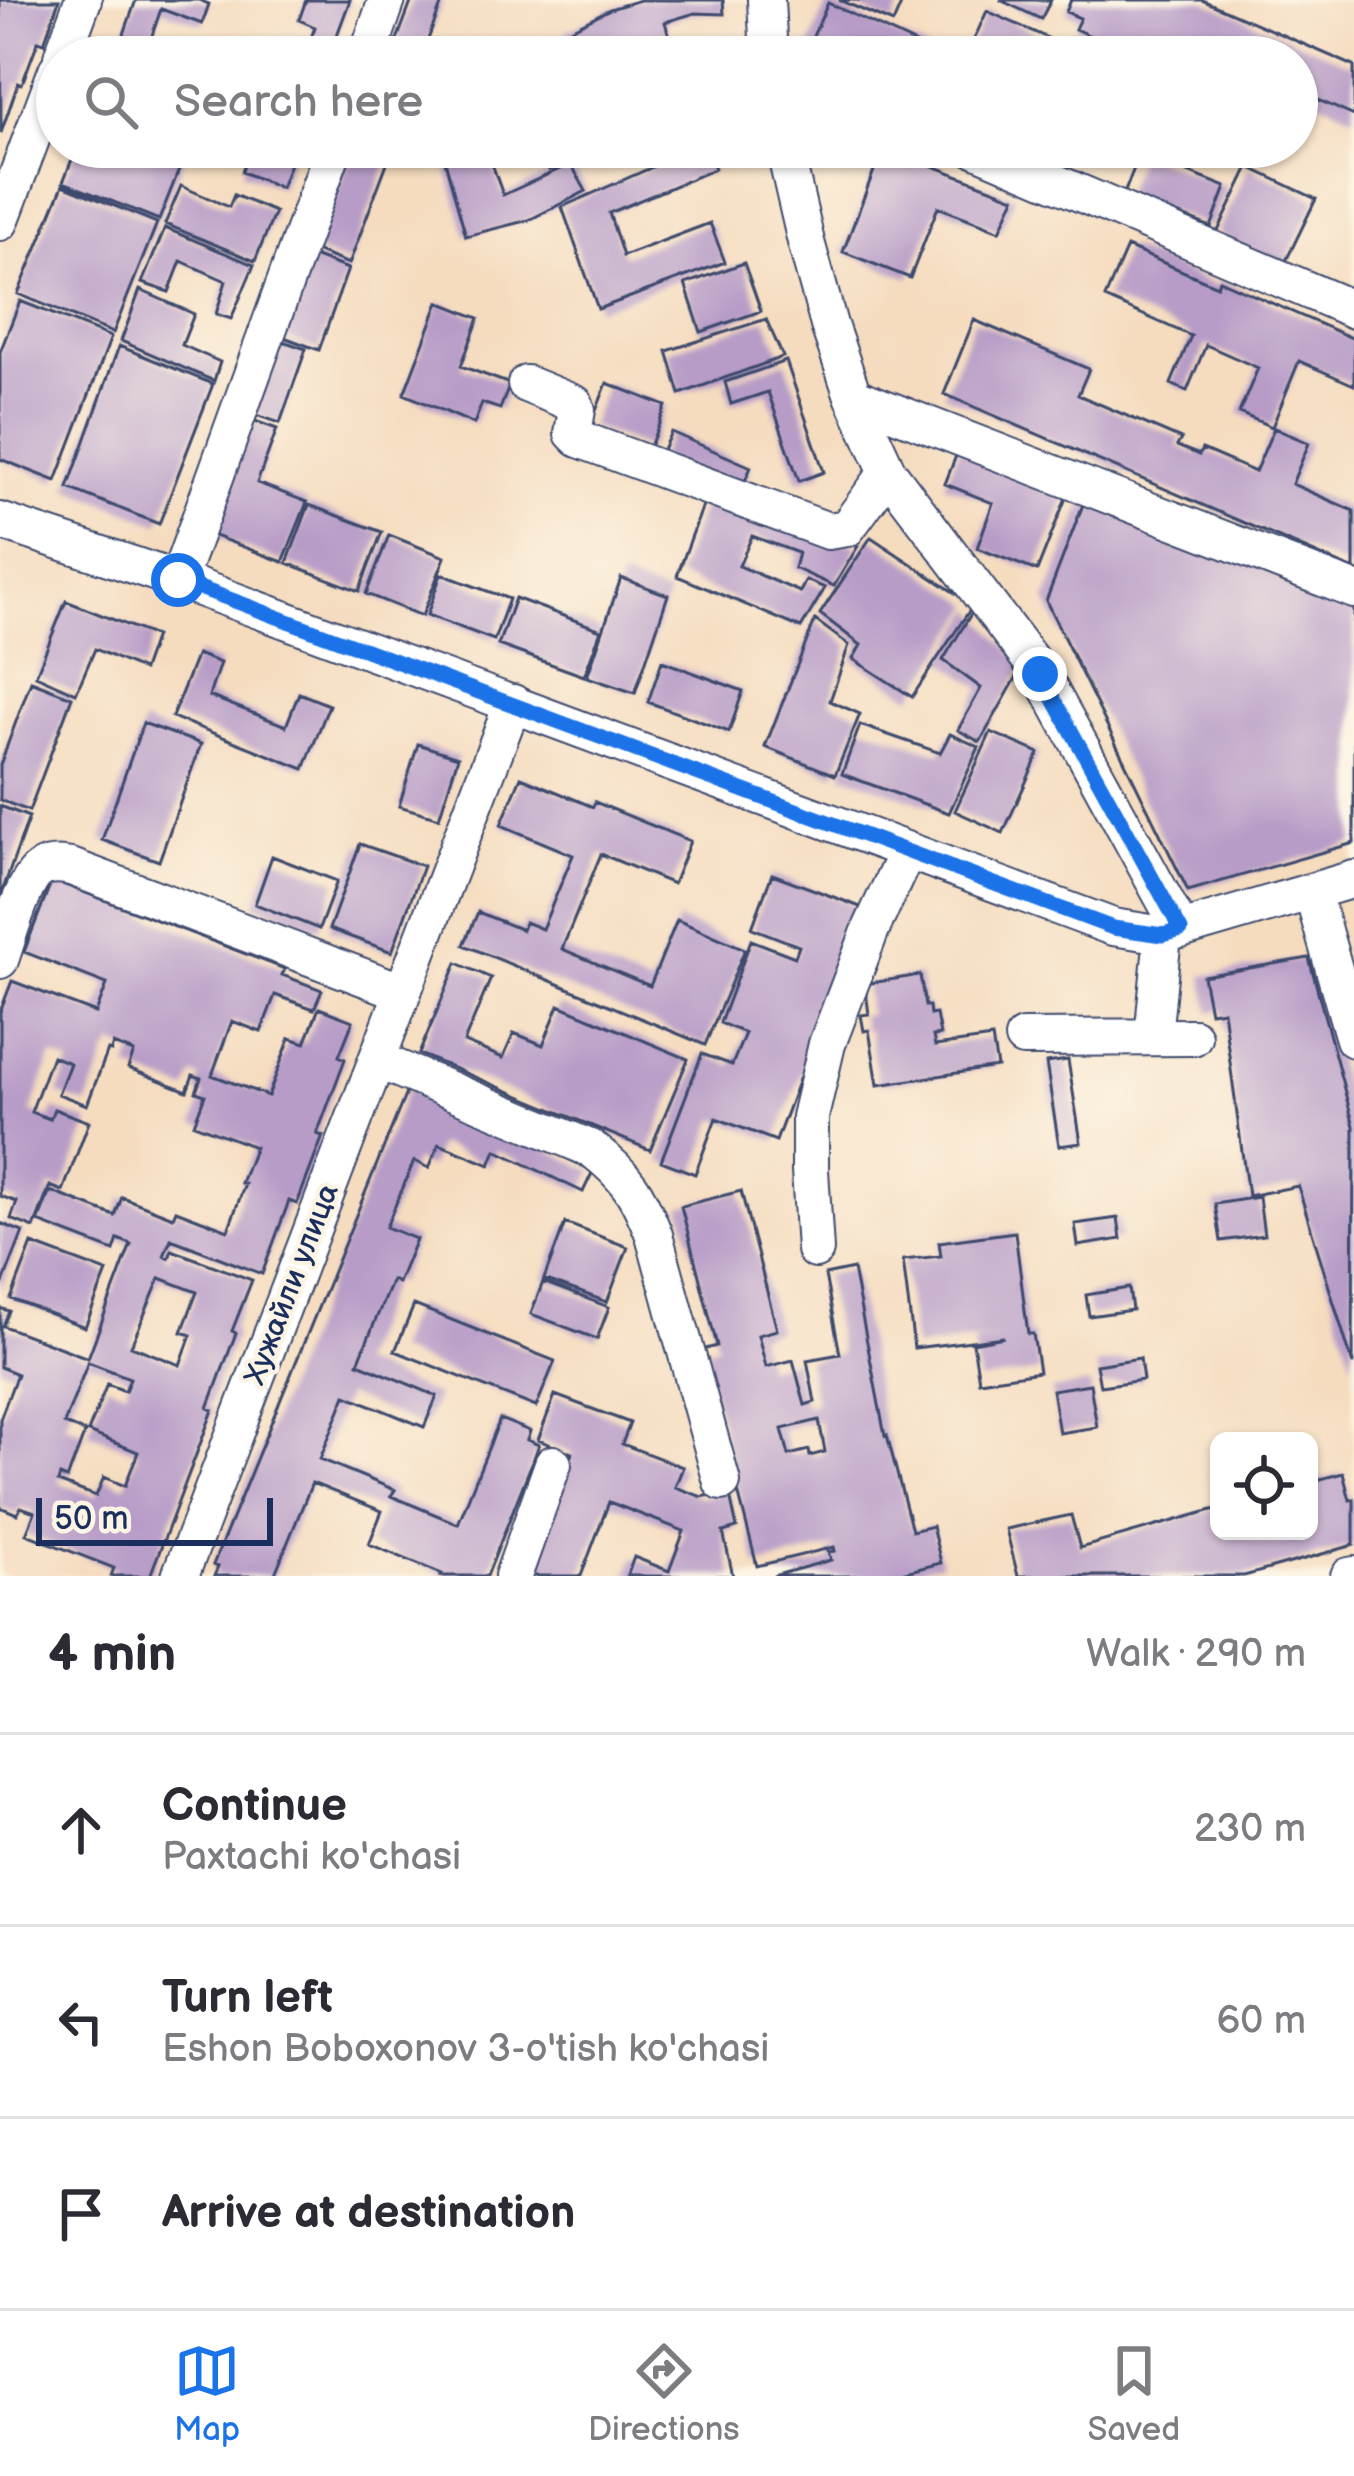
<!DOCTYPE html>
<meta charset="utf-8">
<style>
body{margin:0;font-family:"Balsamiq Sans",sans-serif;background:#f2f2f3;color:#2b2b33}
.controls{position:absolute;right:36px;bottom:36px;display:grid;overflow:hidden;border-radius:18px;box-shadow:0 3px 9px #0004}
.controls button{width:108px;height:108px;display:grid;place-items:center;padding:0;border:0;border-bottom:3px solid #e1e1e2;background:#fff;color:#2b2b33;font:60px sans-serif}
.scale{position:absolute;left:36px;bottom:30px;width:237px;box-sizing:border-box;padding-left:12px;border:6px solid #1b2f5e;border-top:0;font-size:33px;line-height:42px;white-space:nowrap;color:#1b2f5e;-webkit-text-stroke:9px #fcf5e5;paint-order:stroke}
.stop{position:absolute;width:36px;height:36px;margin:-27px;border:9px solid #1a73e8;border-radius:50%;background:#fff}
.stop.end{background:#1a73e8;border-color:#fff;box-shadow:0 3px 12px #0008}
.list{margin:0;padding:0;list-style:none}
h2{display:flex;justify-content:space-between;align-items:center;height:156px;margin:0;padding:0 48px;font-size:51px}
h2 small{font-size:39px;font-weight:400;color:#7c7c81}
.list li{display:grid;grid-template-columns:78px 1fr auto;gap:36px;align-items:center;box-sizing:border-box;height:192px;padding:0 48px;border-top:3px solid #e1e1e2}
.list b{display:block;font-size:45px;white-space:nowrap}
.list p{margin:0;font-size:39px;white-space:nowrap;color:#7c7c81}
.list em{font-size:39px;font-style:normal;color:#7c7c81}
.icon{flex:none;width:66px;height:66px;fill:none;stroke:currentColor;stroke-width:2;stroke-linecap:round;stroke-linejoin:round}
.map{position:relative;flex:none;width:1354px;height:1576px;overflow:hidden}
.search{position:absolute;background:#fff;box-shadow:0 3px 9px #0004;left:36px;right:36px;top:36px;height:132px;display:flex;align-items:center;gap:30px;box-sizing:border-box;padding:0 42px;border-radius:66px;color:#7c7c81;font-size:45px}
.sheet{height:732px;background:#fff}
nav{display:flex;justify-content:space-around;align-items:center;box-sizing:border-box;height:168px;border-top:3px solid #e1e1e2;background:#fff;font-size:33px;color:#7c7c81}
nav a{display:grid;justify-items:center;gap:6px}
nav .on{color:#1a73e8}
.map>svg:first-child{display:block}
.building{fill:#b79cc7;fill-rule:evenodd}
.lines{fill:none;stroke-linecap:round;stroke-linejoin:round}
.minor-casing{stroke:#3c496d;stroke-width:40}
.minor{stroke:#fff;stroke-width:36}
.route{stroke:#1a73e8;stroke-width:15}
.labels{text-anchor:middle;stroke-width:9;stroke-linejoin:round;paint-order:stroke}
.street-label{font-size:30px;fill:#1b2f5e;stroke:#fcf5e5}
</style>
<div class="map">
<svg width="1354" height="1576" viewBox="0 0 1354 1576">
<rect width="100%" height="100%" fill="#fcf5e5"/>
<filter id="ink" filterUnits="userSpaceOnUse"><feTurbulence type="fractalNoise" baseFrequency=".00833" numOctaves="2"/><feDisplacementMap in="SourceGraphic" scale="24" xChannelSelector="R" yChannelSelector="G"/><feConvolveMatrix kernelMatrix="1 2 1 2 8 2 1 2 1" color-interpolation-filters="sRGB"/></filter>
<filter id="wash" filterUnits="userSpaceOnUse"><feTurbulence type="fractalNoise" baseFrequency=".004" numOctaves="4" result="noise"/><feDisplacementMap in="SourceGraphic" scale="48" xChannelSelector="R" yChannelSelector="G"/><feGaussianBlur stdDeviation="2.7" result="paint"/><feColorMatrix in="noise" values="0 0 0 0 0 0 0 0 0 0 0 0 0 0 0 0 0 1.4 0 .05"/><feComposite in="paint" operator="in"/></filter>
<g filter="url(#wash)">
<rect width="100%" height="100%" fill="#f5dcbf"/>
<g id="blocks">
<path class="building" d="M0,0H59L44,43L38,41L22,84L18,83L1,133Z
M136,0H199L209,4L202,24L161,9L147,50L122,40Z
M306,0H350L329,57H304L315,27L299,20Z
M412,0H443L422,55L395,45Z
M640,0H723L724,14L695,13L665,22L675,57H648L646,52L629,57H613L612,55L577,57L565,32L610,9Z
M839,0H903L893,23Z
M1000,0H1051L1041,19Z
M1071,0H1202L1354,66V116L1314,98L1297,139V57H1138L1075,29L1080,18L1066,12Z
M828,3L931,51L928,57H817L806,52Z
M987,11L1052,40L1044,57H966Z
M531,45L536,57H502Z
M77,147H188L159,220L63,182Z
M249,147H296L281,188L242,172Z
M354,147H370L390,155L349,264L315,251Z
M390,147H424L419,159Z
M441,147H486L503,195L571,164L586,191L529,220L466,236Z
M541,147H572L577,160L549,170Z
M698,147H707L715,169L609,213L623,256L710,223L725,262L598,309L562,207Z
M883,147L1015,197L1000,231L938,207L910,278L843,252Z
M1140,153L1226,187L1211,227L1124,194Z
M1249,167L1316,199L1284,265L1217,233Z
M63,185L157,223L113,333L18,294Z
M181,186L229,207L234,195L275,212L255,261L165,224Z
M165,228L254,265L231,319L216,314L226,281L181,261L169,292L142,283Z
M1127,247L1217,286L1219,280L1354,339V385L1299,361L1272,427L1239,413L1258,368L1206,345L1187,391L1171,384L1191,336L1105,298Z
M310,255L348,269L319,350L281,336Z
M744,263L761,311L701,332L685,284Z
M140,290L194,314L182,345L220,362L214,381L121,341Z
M20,301L111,337L56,481L0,459V352Z
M439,302L479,318L461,366L510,384L500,409L482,403L474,424L404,394Z
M766,319L783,357L680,394L667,351Z
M974,320L1089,369L1078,395L1181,439L1177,446L1199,455L1202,449L1255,472L1274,428L1309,443L1292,484L1354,511V570L944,394Z
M280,340L306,349L280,423L253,414Z
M119,346L213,384L159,524L68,488Z
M786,361L824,472L799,481L768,392L731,404L725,382Z
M607,383L666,406L649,449L590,426Z
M252,420L277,429L257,483L307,502L283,562L209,534Z
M671,432L751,467L740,493L659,458Z
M961,443L1071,485L1037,571L977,548L993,503L945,484Z
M708,492L858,546L834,586L794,568L798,553L752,536L739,566L800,592L806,580L825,588L801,628L677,576Z
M1087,494L1354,600V843L1188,891L1046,601Z
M309,505L382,532L359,591L287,563Z
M389,535L445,557L422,616L366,594Z
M871,537L973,605L912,697L853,659L861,645L820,614Z
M441,574L509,599L494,640L427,615Z
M621,578L668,595L635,693L587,677Z
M515,598L601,630L584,676L498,645Z
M66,601L155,636L143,670L95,649L76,693L36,675Z
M974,609L1023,666L980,742L958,730L981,688L943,660Z
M815,620L849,645L830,701L860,714L835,775L765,747Z
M197,654L220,663L209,696L286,726L299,693L329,705L304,769L172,717Z
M662,661L743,691L729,732L648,702Z
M31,681L72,697L29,811L0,800V765Z
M143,723L201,744L159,861L102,840Z
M860,725L940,753L950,734L979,747L949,813L842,774Z
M991,732L1039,753L1003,833L955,811Z
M418,744L458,757L439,818L399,806Z
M521,777L593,807L595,802L690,841L673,884L601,854L562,949L650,986L677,920L745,949L705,1045L464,945L478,912L522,930L525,922L542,929L573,855L501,825Z
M0,806L29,817L1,895H0Z
M360,844L423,866L392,952L329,929Z
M272,856L337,881L319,929L255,904Z
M772,874L863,908L776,1141L716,1118L695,1174L661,1161L702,1054L732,1065L745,1033L720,1023L751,940L795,957L799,946L752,928Z
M52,880L285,969L282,975L322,990L314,1009L275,995L261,1032L232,1021L212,1075L268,1096L290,1038L305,1043L319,1008L353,1021L339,1056L345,1059L317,1134L323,1136L297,1204L289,1201L262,1274L171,1239L164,1256L169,1258L172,1250L252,1280L232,1331L236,1333L208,1408L213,1410L150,1576H111L114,1568L26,1534L35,1512L21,1507L17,1514L0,1507V1419L17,1374L0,1367V1308L9,1311L3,1326L88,1358L131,1244L118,1239L114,1251L38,1222L50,1191L115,1216L122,1197L173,1217L176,1210L228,1230L245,1184L241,1183L255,1147L194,1124L205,1095L196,1092L201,1078L193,1075L187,1091L128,1068L134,1052L113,1044L111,1051L108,1050L87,1105L58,1094L70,1063L52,1056L31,1112L50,1119L54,1109L89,1122L63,1191L50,1186L34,1228L11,1219L17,1202L0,1196V1012L12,981L96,1013L107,984L24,952ZM160,1278L197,1292L182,1332L191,1335L180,1365L131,1346ZM88,1362L130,1378L125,1391L107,1384L88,1432L138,1452L125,1486L104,1477L96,1496L58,1482L60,1476L67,1479L85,1432L64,1424Z
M1309,958L1354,1126L1353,1365L1298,1186L1248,1196L1223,1010L1210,1012L1203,976Z
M457,963L491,978L464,1042L503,1058L514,1033L543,1045L559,1005L688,1059L650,1150L419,1054Z
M920,975L925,1006H929L930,1015L936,1014L940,1035L933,1036L935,1046L992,1038L997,1067L878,1085L869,1030L864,1031L861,1015L869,1014L865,984Z
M1068,1060L1081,1143L1059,1146L1046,1063Z
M408,1088L504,1129L593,1171L583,1192L496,1150L490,1165L439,1144L429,1168L414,1161L386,1227L416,1239L398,1283L392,1280L358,1363L437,1396L424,1427L346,1395L320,1459L395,1490L391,1496L458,1524L500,1419L530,1431L527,1440L539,1445L487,1576H441L442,1574L369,1544L382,1511L312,1483L274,1576H214L218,1567L213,1565Z
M741,1191L777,1330L758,1335L766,1367L793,1360L805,1405L815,1402L807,1360L840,1354L825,1275L853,1269L885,1436L887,1435L912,1531L932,1526L941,1563L890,1576H773L831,1560L828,1552L835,1551L834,1547L757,1566L702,1350L717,1346L681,1206ZM819,1420L825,1452L810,1456L809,1450L789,1455L782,1429Z
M1259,1197L1264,1235L1221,1241L1215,1204Z
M1118,1218L1121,1239L1078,1246L1075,1224Z
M0,1223L23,1232L0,1291Z
M565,1223L628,1247L607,1302L544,1279Z
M1015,1232L1028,1334H1033L1039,1372L979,1381L973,1343L1004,1337L914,1348L903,1260L941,1256L939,1242Z
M32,1244L107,1272L85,1327L11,1299Z
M543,1282L609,1307L597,1339L531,1314Z
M1129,1288L1132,1310L1089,1316L1086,1295Z
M414,1305L555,1361L536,1407L395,1351Z
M1140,1358L1143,1380L1100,1386L1096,1365Z
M1090,1384L1097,1427L1059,1433L1052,1390Z
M555,1395L630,1423L622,1444L683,1467L675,1487L702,1497L729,1491L737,1528L723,1532L733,1576H627L634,1557L669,1571L684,1531L609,1502L581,1576H526L572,1453L538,1440Z
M1343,1473L1350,1500L1354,1499V1545L1244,1576H1018L1006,1529L1071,1515L1080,1548L1219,1508V1531H1309V1482Z"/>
</g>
</g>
<g filter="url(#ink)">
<use href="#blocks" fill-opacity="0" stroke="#3c496d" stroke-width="3"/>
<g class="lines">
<g class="minor-casing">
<path id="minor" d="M766,0L769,57
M62,57L83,0
M367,57L387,0
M784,147L806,242L829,325L853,396L888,472L1041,674L1181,930
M972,147L1354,310
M0,222L57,70
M526,384L575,404L577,410L573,433L579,439L828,531L847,528L888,472
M853,396L1354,590
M0,521L178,580L1113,927L1163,935L1354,879
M178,580L334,147
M1312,892L1354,1039
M0,960C8,939 22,880 41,869C50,864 61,865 71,867L403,992
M1153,1037L1163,935
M1023,1038L1193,1037
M377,1060L592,1149C627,1176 638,1194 654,1235L722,1482
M815,1250L810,1170V1117L827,1044L871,929L907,851
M180,1576L513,703
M513,1576L553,1464
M1349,1576L1354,1575"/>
</g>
<use href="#minor" class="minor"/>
</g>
</g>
<g class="lines" filter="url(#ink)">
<path class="route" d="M178,580L1113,928L1163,935L1181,930L1040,674"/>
</g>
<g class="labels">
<g class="street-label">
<text transform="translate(291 1284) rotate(-69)" y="10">Хужайли улица</text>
</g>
</g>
</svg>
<div class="controls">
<button><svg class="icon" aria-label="locate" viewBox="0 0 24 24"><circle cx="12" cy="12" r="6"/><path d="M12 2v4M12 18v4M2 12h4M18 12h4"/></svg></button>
</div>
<div class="scale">50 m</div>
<div class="stop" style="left:178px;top:580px"></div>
<div class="stop end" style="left:1040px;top:674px"></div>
<div class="search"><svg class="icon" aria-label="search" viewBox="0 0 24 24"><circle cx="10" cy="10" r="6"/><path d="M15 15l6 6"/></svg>Search here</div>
</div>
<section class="sheet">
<h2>4 min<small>Walk · 290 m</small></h2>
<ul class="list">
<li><svg class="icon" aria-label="ahead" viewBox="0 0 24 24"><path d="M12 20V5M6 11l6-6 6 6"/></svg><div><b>Continue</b><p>Paxtachi ko'chasi</p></div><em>230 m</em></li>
<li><svg class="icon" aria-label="left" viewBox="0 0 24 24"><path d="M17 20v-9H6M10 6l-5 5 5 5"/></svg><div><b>Turn left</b><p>Eshon Boboxonov 3-o'tish ko'chasi</p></div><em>60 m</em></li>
<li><svg class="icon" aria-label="arrive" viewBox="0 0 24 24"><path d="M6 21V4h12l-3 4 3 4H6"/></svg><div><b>Arrive at destination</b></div></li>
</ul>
</section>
<nav>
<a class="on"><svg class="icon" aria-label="map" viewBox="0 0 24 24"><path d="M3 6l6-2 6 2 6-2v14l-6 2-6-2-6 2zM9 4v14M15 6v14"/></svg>Map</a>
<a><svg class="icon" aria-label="directions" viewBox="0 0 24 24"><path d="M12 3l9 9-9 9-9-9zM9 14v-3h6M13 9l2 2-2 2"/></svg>Directions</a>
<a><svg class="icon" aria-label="saved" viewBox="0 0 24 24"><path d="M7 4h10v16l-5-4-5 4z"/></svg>Saved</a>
</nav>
